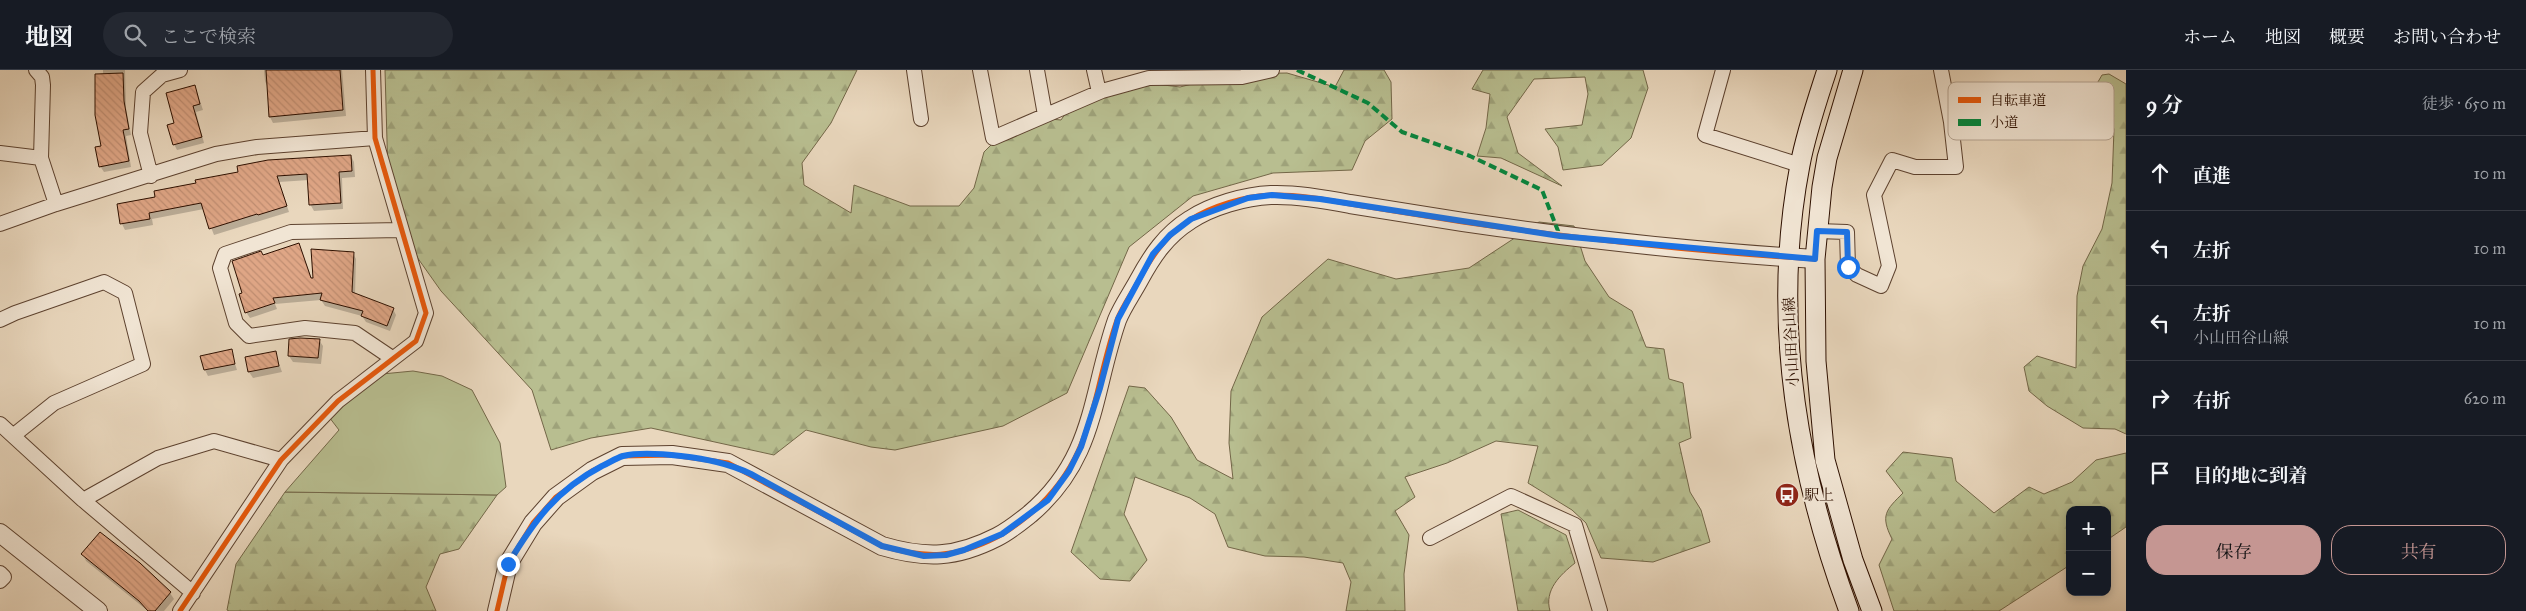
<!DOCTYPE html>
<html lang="ja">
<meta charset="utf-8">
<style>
body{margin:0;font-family:"IM FELL Great Primer","Noto Serif JP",serif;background:#242831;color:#f1f3f6}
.controls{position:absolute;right:15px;bottom:15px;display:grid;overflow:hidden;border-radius:10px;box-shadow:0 2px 8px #0003}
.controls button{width:45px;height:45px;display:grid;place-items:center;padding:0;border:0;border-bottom:1px solid #363941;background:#171b24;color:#f1f3f6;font:25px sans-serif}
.stop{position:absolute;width:15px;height:15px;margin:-11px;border:4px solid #1a73e8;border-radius:50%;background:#fff}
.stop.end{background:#1a73e8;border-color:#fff;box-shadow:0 1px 5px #0008}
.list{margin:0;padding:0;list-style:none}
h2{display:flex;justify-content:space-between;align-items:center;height:65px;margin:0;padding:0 20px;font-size:21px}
h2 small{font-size:16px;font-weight:400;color:#9ea1a6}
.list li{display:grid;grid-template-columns:32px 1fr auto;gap:15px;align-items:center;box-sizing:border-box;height:75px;padding:0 20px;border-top:1px solid #363941}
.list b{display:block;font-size:19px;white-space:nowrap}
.list p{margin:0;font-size:16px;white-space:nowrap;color:#9ea1a6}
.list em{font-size:16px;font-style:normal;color:#9ea1a6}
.actions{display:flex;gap:10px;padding:15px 20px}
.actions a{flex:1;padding:11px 0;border:1px solid #c59692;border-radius:20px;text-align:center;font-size:18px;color:#c59692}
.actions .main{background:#c59692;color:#111}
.icon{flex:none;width:28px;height:28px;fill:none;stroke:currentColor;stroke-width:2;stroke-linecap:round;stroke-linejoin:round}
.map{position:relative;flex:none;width:2126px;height:541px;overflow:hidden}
header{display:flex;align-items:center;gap:30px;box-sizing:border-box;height:70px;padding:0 25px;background:#171b24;border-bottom:1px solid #363941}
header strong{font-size:24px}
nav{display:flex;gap:28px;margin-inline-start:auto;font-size:18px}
.search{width:350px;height:45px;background:#242831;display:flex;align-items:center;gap:12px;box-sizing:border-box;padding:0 18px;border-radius:28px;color:#9ea1a6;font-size:19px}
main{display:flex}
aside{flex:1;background:#171b24}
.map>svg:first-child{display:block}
.forest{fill:url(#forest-firs);stroke:#736748}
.park{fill:#b8be90;stroke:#736748}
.shadow{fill:#0003}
.building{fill:url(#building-back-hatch);stroke:#2e1000}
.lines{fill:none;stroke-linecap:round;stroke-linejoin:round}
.minor-casing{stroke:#5d422f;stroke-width:16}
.tertiary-casing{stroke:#5d422f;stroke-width:20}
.secondary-casing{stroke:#2e1000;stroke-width:21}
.minor{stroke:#f1e5d4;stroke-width:14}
.tertiary{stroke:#f1e5d4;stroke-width:18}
.secondary{stroke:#f1e5d4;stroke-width:19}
.quiet{stroke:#00873e;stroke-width:4;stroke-dasharray:8 4;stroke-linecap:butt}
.cycleway-casing{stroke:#f1e5d4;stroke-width:8}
.cycleway{stroke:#e8590c;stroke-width:5}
.route{stroke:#1a73e8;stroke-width:6}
.labels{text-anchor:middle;stroke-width:4;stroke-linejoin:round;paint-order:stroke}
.street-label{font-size:15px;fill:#2e1000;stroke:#f1e5d4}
.poi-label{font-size:15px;fill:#2e1000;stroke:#f1e5d4;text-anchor:start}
.key{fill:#f1e5d4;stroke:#b6a594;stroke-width:1}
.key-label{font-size:14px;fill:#2e1000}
</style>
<header>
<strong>地図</strong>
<div class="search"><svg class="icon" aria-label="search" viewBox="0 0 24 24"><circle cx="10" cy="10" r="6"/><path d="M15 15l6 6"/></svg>ここで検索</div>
<nav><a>ホーム</a><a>地図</a><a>概要</a><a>お問い合わせ</a></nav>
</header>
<main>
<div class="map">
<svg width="2126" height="541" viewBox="0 0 2126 541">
<defs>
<pattern id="forest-firs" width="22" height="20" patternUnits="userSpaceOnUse" patternTransform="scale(1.25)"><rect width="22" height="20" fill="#b8be90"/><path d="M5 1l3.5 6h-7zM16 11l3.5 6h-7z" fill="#9ea27a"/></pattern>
<pattern id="building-back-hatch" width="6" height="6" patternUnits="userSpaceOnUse" patternTransform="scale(1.25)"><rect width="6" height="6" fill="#dfa686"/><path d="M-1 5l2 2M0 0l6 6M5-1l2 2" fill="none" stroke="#c08e72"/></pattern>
</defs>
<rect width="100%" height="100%" fill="#e9d7bd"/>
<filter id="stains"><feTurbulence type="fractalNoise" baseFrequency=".004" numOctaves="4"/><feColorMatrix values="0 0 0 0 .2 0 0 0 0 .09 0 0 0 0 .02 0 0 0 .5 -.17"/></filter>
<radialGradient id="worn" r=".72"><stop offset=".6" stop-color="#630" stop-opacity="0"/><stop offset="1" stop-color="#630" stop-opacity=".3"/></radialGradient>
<path class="forest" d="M385,0H857L831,53L802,93L804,115L851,143L854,115L910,136H959L974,118L984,82L1004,62L1039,48L1061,50L1074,31L1101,13H1147L1180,17L1232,4L1287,3L1335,17L1344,0H1384L1391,12L1392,49L1365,71L1352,100L1273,103L1193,126L1129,177L1067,323L1003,356L895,380L871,377L806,360L774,385L651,358L591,368L551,380L532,320L441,221L412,180L388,106Z
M1483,0H1643L1648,18L1631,68L1602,95L1563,100L1558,77L1545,59L1582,55L1588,24L1585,7L1534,9L1507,47L1518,83L1562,116L1501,88L1477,86L1486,58L1490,24L1472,19Z
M2109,4L2126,14V364L2115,359L2083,358L2047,336L2029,321L2024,297L2037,286L2076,298L2077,226L2083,196L2102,159L2112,113L2114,59L2095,17L2102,5Z
M1539,152L1574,156L1585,191L1609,227L1632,241L1646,277L1664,279L1669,309L1683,313L1691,368L1679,373L1690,422L1701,440L1710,472L1653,492L1601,488L1586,453L1572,440L1528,413L1538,376L1496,371L1447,393L1405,407L1415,427L1395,441L1409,465L1404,504L1405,541H1346L1351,512L1343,493L1304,487L1265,486L1228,477L1215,444L1190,428L1135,407L1124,444L1147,490L1130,511L1100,509L1071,482L1129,316L1145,318L1171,347L1197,390L1233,409L1229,373L1231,321L1262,247L1328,189L1396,209L1469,198Z
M1903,382L1952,388L1956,411L1994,443L2029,417L2044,424L2072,412L2096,390L2126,383V457L2107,470V440H2070V495L1999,541H1894L1879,495L1892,469C1880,445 1886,440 1903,423L1886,401Z
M285,422L497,425L459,479L440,484L426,517L436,541H229L227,540L236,494Z
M1518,440L1566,465L1575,493C1560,505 1544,520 1550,541H1518L1501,444Z"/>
<path class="park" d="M413,301L442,306L472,320L500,373L506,417L497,425L285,422L339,360L329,347L382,304Z"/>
<path class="shadow" d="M103,0H125L126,38L131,65L126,66L131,97L104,102L100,96L103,77Z
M264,0H342L346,46L273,53L270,47L268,18L265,11Z
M195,16L203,40L196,42L204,73L177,80L174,74L176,54Z
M351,86L354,92L355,107L342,108L343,139L314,141L310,134L309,110L279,112L289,142L214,165L204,139L152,149L153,155L125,160L122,154L118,135Z
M299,175L312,209L353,183L356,189L355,225L393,239L396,245L390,261L366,252L362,246L325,236L321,230L275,234L277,239L250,248L246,242L244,223L263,186Z
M319,270L323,276L321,294L293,292L289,286Z
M231,281L237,300L208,306L205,300Z
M275,282L282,302L253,308L249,302Z
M83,484L139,494L170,523L174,529L164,541H148L86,491Z"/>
<path class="building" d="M266,0H340L343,40L269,47Z
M123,3L124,31L129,59L123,60L129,91L99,97L95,77L101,76L95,45V4Z
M195,15L200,34L193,36L202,67L173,75L167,55L174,53L166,23Z
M351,85L352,101L339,102L341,133L309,135L307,104L277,106L287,136L258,145L257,144L209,159L201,133L149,143L150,149L120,154L117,134L155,127L154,121L196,113L195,110L238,102L237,96L268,90Z
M299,173L311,208H313L311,179L354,182L352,222L394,238L387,256L361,246L363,241L320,230L322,223L273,228L275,233L245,243L239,224L242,223L232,191L261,181L263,185Z
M300,268L320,269L318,288L288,286L289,269Z
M232,279L235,294L204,300L200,286Z
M276,281L279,296L248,302L245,287Z
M100,462L140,493L171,522L155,541H148L139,531L81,484Z"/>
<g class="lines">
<g class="minor-casing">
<path id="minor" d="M36,0L42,7L43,15L41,88L56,134
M914,0L921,49
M980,0L993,68L1102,21L1149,8L1242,7L1272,0
M1037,0L1045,45
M1094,0L1099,22
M1723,0L1705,65L1800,95
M0,83L41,88
M151,106L140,63L143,22L162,5L180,0
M0,154L56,134L216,84L257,77L375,68
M1817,161L1847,162L1848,197L1857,205L1881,216L1889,196L1874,125L1892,90L1915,97H1956L1951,52L1941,0
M0,250L15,243L104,212L125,223L143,294L54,333L14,365
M392,288L355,263L305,258L249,266L236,253L220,198L225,184L291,162L400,160
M0,354L83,430L193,523
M83,430L158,388L214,371L281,390
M1430,468L1511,426L1575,455L1600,541
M0,503L4,507L0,511
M180,541L281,390L338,331L416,271L426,243L375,68L373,0"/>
</g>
<g class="tertiary-casing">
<path id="tertiary" d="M0,463L98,541
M497,541L508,494L533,453L556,427L592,401L622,386L672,385L728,393L882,476C926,489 956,488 997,467C1009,461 1020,452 1030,444C1096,388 1091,325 1117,250C1122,237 1132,223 1139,210C1152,186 1166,165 1190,150C1211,136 1245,126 1271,125C1297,124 1325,129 1350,134C1388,140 1426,146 1463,152C1580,169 1698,182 1815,189"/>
</g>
<g class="secondary-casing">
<path id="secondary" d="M1827,0C1817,31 1806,63 1800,95C1771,246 1796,398 1849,541
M1853,0L1827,88L1822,117L1815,189L1816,291L1825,390L1853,490L1872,541"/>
</g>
<use href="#minor" class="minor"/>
<use href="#tertiary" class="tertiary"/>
<use href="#secondary" class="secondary"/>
<path class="quiet" d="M1297,0L1368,33L1402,62L1470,86L1542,120L1560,166"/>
<g class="cycleway-casing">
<path id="cycleway" d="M180,541L281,390L338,331L416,271L426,243L375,68L373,0
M497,541L508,494L533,453L556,427L592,401L622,386L672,385L728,393L882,476C926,489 956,488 997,467C1009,461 1020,452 1030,444C1096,388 1091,325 1117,250C1122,237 1132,223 1139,210C1152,186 1166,165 1190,150C1211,136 1245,126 1271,125C1297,124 1325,129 1350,134C1388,140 1426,146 1463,152C1580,169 1698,182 1815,189"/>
</g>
<use href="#cycleway" class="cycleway"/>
</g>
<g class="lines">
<path class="route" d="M508,494C534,451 556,420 602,396C609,393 616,388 623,386C640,382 663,384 681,386C706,389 728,393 751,404L882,476L924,486L946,485L964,480L1002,464L1048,430L1069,401L1081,377L1100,318L1118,249L1153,184L1170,165L1191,149L1248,128L1272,125L1320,129L1560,166L1815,189L1817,161L1847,162L1848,197"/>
</g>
<defs>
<g id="bus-disc" transform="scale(1.25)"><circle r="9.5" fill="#8f2418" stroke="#f1e5d4"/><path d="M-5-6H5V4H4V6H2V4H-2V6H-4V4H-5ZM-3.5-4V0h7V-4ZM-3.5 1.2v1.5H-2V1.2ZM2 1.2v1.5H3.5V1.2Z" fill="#fff"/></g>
</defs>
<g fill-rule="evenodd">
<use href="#bus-disc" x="1787" y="425"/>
</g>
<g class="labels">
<g class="street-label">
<text transform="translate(1791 272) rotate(-93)" y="5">小山田谷山線</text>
</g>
<g class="poi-label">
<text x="1804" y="430">駅上</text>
</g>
</g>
<rect x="1948" y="12" width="166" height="58" rx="8" class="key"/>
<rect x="1958" y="27" width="23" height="6" fill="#e8590c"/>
<rect x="1958" y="49" width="23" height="7" fill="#00873e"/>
<g class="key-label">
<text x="1990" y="35">自転車道</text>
<text x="1990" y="57">小道</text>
</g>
<rect width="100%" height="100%" filter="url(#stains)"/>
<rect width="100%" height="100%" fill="url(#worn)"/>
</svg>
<div class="controls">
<button>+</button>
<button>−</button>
</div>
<div class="stop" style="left:1848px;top:197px"></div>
<div class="stop end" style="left:508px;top:494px"></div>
</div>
<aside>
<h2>9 分<small>徒歩 · 650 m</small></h2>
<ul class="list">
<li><svg class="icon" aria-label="ahead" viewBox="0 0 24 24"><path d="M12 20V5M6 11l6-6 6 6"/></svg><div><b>直進</b></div><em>10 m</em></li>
<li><svg class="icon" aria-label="left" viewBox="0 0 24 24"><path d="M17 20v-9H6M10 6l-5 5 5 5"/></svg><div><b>左折</b></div><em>10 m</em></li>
<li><svg class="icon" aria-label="left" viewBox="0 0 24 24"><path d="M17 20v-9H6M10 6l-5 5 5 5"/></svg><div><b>左折</b><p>小山田谷山線</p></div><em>10 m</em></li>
<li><svg class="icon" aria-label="right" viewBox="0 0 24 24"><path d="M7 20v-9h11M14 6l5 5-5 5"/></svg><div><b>右折</b></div><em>620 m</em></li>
<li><svg class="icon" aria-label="arrive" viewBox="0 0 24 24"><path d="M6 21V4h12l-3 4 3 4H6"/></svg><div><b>目的地に到着</b></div></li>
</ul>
<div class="actions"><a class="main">保存</a><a>共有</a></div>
</aside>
</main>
